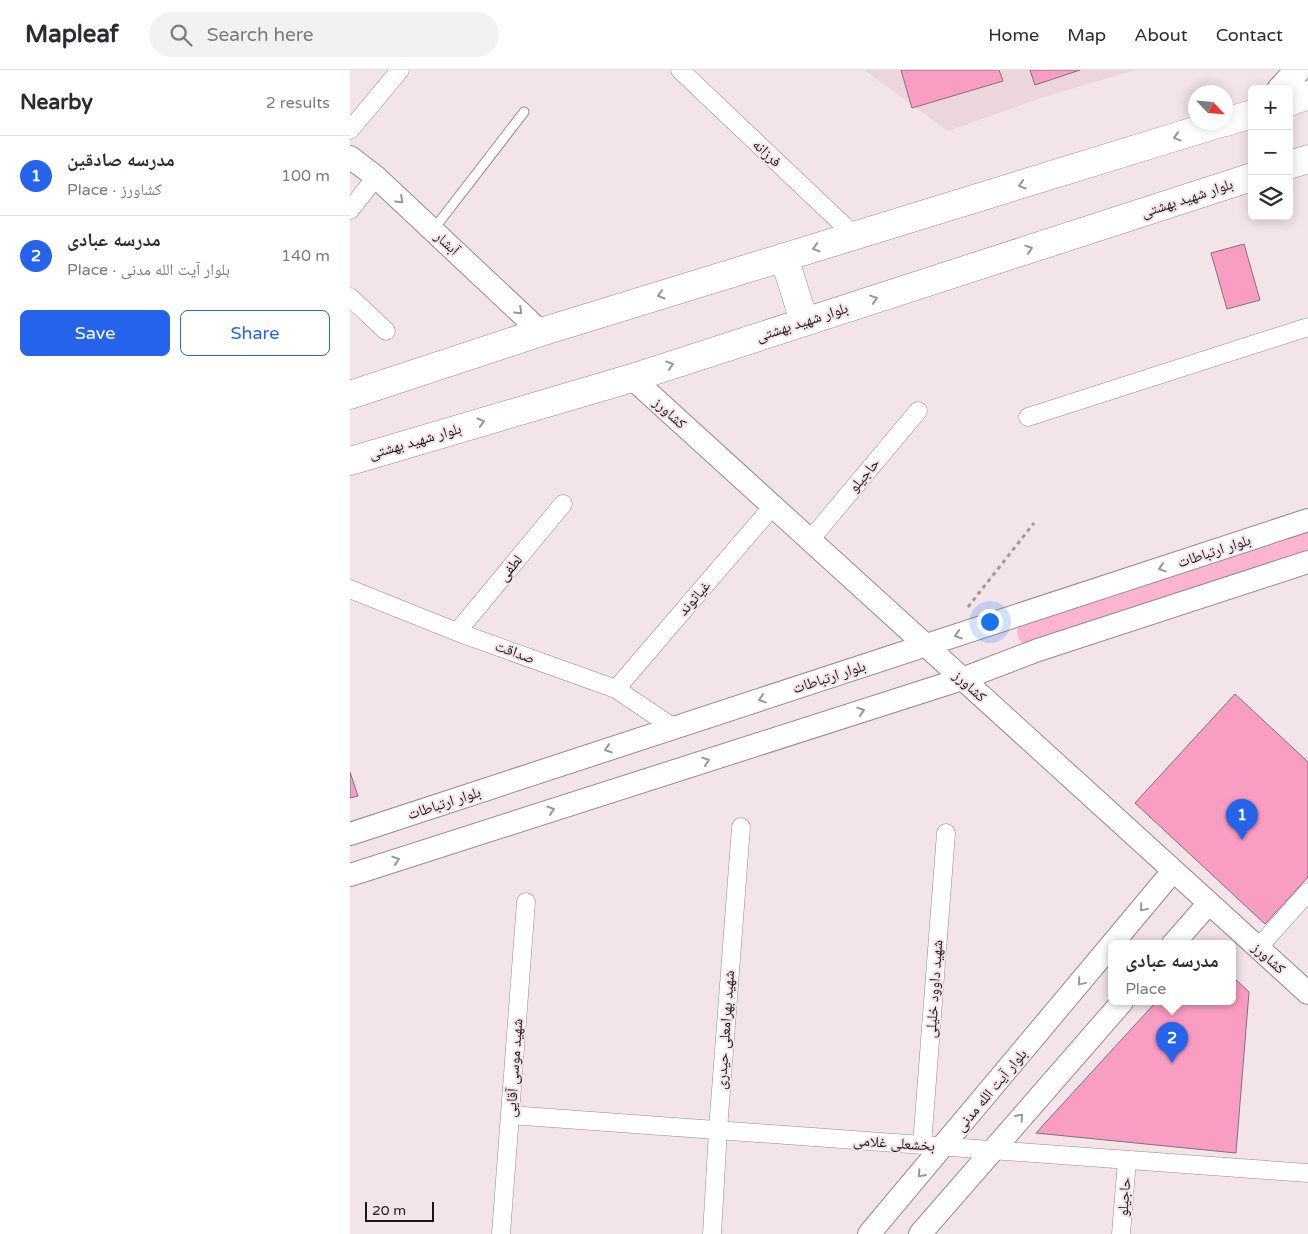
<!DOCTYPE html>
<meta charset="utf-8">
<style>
body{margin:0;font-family:"Varela Round","Noto Naskh Arabic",sans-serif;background:#f2f2f3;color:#2b2b33}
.controls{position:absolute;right:15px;top:15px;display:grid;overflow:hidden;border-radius:8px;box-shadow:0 2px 12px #0003}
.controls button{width:45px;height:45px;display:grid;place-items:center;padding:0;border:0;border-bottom:1px solid #e1e1e2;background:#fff;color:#2b2b33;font:25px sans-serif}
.compass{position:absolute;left:838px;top:15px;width:45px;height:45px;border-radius:50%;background:#fff;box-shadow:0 2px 12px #0003;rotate:116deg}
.scale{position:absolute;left:15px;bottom:12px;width:69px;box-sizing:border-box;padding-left:5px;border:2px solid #1b1618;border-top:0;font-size:14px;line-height:18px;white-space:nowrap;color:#1b1618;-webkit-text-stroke:4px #f3e4e9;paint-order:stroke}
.you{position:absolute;left:639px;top:551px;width:18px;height:18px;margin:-12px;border:4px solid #fff;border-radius:50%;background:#1a73e8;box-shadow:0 0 0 8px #1a73e833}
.badge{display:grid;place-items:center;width:32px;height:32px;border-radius:50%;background:#2563eb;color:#fff;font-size:16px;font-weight:700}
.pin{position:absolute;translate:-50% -41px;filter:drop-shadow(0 1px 2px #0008)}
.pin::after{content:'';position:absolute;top:26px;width:18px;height:15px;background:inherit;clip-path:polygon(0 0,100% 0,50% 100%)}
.popup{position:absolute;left:758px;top:870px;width:128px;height:65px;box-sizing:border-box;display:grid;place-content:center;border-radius:8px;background:#fff;filter:drop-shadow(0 1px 4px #0005);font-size:16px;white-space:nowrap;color:#7c7c81}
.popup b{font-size:19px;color:#2b2b33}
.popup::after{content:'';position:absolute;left:50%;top:100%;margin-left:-10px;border:10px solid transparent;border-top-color:#fff}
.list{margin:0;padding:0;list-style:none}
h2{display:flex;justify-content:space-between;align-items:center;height:65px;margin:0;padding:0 20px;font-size:21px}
h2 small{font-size:16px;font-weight:400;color:#7c7c81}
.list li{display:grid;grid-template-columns:32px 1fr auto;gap:15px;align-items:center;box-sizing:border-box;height:80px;padding:0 20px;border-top:1px solid #e1e1e2}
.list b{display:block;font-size:19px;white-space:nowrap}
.list p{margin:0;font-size:16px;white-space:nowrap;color:#7c7c81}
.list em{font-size:16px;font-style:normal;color:#7c7c81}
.actions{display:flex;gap:10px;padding:15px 20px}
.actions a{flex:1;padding:11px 0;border:1px solid #2563eb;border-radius:8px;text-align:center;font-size:18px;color:#2563eb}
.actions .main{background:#2563eb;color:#fff}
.icon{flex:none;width:28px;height:28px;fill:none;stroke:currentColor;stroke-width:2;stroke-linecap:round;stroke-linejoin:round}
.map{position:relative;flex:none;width:958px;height:1164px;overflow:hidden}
header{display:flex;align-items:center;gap:30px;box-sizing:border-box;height:70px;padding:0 25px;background:#fff;border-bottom:1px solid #e1e1e2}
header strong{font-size:24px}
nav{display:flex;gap:28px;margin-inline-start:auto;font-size:18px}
.search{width:350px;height:45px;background:#f2f2f3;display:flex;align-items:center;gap:12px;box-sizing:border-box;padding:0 18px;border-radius:28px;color:#7c7c81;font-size:19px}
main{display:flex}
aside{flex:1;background:#fff}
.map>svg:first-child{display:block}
.built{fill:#ecd5dd}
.green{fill:#fcb5d0}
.building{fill:#fa9dc2;stroke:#7f7276}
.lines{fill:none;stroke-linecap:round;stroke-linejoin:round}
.service-casing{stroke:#978a8e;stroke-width:11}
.minor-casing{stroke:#978a8e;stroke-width:19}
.tertiary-casing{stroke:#978a8e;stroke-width:24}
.secondary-casing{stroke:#978a8e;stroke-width:27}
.primary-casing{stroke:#978a8e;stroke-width:29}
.path{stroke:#a3989c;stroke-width:3;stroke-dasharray:4 4;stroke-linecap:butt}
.service{stroke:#fff;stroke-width:9}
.minor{stroke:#fff;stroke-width:18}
.tertiary{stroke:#fff;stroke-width:22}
.secondary{stroke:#fff;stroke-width:25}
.primary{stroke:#fff;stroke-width:28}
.oneway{stroke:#989697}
.labels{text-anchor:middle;stroke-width:4;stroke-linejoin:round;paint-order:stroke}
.street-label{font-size:15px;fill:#1b1618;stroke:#f3e4e9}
</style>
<header>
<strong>Mapleaf</strong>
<div class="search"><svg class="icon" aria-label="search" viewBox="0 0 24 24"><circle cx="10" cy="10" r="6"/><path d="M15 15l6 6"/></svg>Search here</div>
<nav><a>Home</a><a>Map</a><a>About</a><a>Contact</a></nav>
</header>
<main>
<aside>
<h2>Nearby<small>2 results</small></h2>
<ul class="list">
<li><span class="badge">1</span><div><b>مدرسه صادقین</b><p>Place · کشاورز</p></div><em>100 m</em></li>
<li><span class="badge">2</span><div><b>مدرسه عبادی</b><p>Place · بلوار آیت الله مدنی</p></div><em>140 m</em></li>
</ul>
<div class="actions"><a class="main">Save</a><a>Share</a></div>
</aside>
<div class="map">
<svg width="958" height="1164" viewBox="0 0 958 1164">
<rect width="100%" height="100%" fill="#f3e4e9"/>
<path class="built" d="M514,0H785L691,28L598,61Z"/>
<path class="green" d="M958,450V492L679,578C669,572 665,566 668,554Z"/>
<path class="building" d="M551,0H649L653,11L562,38Z
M680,0H730L685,15Z
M894,174L910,230L877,239L861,183Z
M885,624L958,692V807L915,854L785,733Z
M0,702L8,726L0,728Z
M882,906L899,922L886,1083L686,1063L806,932H882Z"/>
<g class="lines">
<g class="service-casing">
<path id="service" d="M83,160L174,42"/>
</g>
<g class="minor-casing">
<path id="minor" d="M330,0L505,166
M0,60L50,0
M0,140L26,107
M0,227L36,261
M678,347L958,257
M460,470L568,341
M0,519L107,562L266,619L324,658
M107,562L213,434
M266,619L423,436
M908,878L958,822
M160,1045L958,1103
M572,1075L596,763
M151,1164L176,832
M362,1164L368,1060L391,757
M771,1164L777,1090"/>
</g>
<g class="tertiary-casing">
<path id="tertiary" d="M0,87L26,107L191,262
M282,308L958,923
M0,764L958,450
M0,805L612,609L688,580L958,492
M762,874L823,801
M823,874L859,833
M519,1164L762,874
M570,1164L772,932"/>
</g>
<g class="secondary-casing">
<path id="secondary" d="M930,19L948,0"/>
</g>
<g class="primary-casing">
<path id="primary" d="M939,32L958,25
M876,52L902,44
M939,95L958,89
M434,187L454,251
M0,325L191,262L874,52
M0,391L282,308L902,107"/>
</g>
<path class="path" d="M618,537L684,453"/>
<use href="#service" class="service"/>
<use href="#minor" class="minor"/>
<use href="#tertiary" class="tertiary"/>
<use href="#secondary" class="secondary"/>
<use href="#primary" class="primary"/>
</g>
<defs><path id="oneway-chevron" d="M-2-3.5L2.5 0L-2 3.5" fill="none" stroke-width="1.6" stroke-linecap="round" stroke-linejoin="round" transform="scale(1.25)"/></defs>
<g class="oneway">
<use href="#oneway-chevron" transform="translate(827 67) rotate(163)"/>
<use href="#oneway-chevron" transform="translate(672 115) rotate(163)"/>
<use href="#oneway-chevron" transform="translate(50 130) rotate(43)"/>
<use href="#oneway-chevron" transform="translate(466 178) rotate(163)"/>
<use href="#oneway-chevron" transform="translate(679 179) rotate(-18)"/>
<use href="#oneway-chevron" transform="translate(311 225) rotate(163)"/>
<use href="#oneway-chevron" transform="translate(524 229) rotate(-18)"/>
<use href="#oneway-chevron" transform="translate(169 241) rotate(43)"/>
<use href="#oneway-chevron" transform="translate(320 295) rotate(-18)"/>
<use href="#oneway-chevron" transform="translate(131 352) rotate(-16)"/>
<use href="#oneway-chevron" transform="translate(812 498) rotate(162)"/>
<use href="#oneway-chevron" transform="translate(608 565) rotate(162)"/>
<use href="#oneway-chevron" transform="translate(412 629) rotate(162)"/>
<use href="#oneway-chevron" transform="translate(511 641) rotate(-18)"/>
<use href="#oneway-chevron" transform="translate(258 679) rotate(162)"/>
<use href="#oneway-chevron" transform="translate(356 691) rotate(-18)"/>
<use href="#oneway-chevron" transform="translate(201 740) rotate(-18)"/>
<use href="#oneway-chevron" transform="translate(46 790) rotate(-18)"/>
<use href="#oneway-chevron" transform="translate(793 838) rotate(130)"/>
<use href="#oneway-chevron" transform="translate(731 912) rotate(130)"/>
<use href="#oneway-chevron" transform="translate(670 1047) rotate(-49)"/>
<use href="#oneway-chevron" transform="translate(571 1104) rotate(131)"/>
</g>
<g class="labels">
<g class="street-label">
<text transform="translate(417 83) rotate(43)" y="5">فرزانه</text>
<text transform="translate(837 128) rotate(-18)" y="5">بلوار شهید بهشتی</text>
<text transform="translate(97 173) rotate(43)" y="5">آبشار</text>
<text transform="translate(452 252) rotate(-18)" y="5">بلوار شهید بهشتی</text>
<text transform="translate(320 343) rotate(42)" y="5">کشاورز</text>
<text transform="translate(65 371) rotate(-16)" y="5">بلوار شهید بهشتی</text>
<text transform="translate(514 405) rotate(-50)" y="5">حاجیلو</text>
<text transform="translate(864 481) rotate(-18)" y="5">بلوار ارتباطات</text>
<text transform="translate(160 498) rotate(-51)" y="5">لطفی</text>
<text transform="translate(344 528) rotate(-49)" y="5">غیاثوند</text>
<text transform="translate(165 582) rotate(20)" y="5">صداقت</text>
<text transform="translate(479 607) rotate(-18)" y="5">بلوار ارتباطات</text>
<text transform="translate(620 616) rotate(42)" y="5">کشاورز</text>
<text transform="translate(94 733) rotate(-18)" y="5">بلوار ارتباطات</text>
<text transform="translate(919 888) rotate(42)" y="5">کشاورز</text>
<text transform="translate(584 919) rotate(-86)" y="5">شهید داوود خلیلی</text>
<text transform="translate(375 960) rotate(-86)" y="5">شهید بهرامعلی حیدری</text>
<text transform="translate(164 998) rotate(-86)" y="5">شهید موسی آقایی</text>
<text transform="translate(641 1020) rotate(-50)" y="5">بلوار آیت الله مدنی</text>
<text transform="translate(544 1073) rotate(4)" y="5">بخشعلی غلامی</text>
<text transform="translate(774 1127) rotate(-86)" y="5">حاجیلو</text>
</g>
</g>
</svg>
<div class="controls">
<button>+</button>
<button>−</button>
<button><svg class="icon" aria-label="layers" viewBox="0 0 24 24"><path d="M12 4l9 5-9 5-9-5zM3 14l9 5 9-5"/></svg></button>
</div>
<svg class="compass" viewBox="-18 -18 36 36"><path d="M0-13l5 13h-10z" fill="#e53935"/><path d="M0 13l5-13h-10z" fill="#7c7c81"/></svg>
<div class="scale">20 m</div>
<div class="you"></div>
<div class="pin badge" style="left:892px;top:770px">1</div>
<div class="pin badge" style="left:822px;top:993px">2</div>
<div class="popup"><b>مدرسه عبادی</b>Place</div>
</div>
</main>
